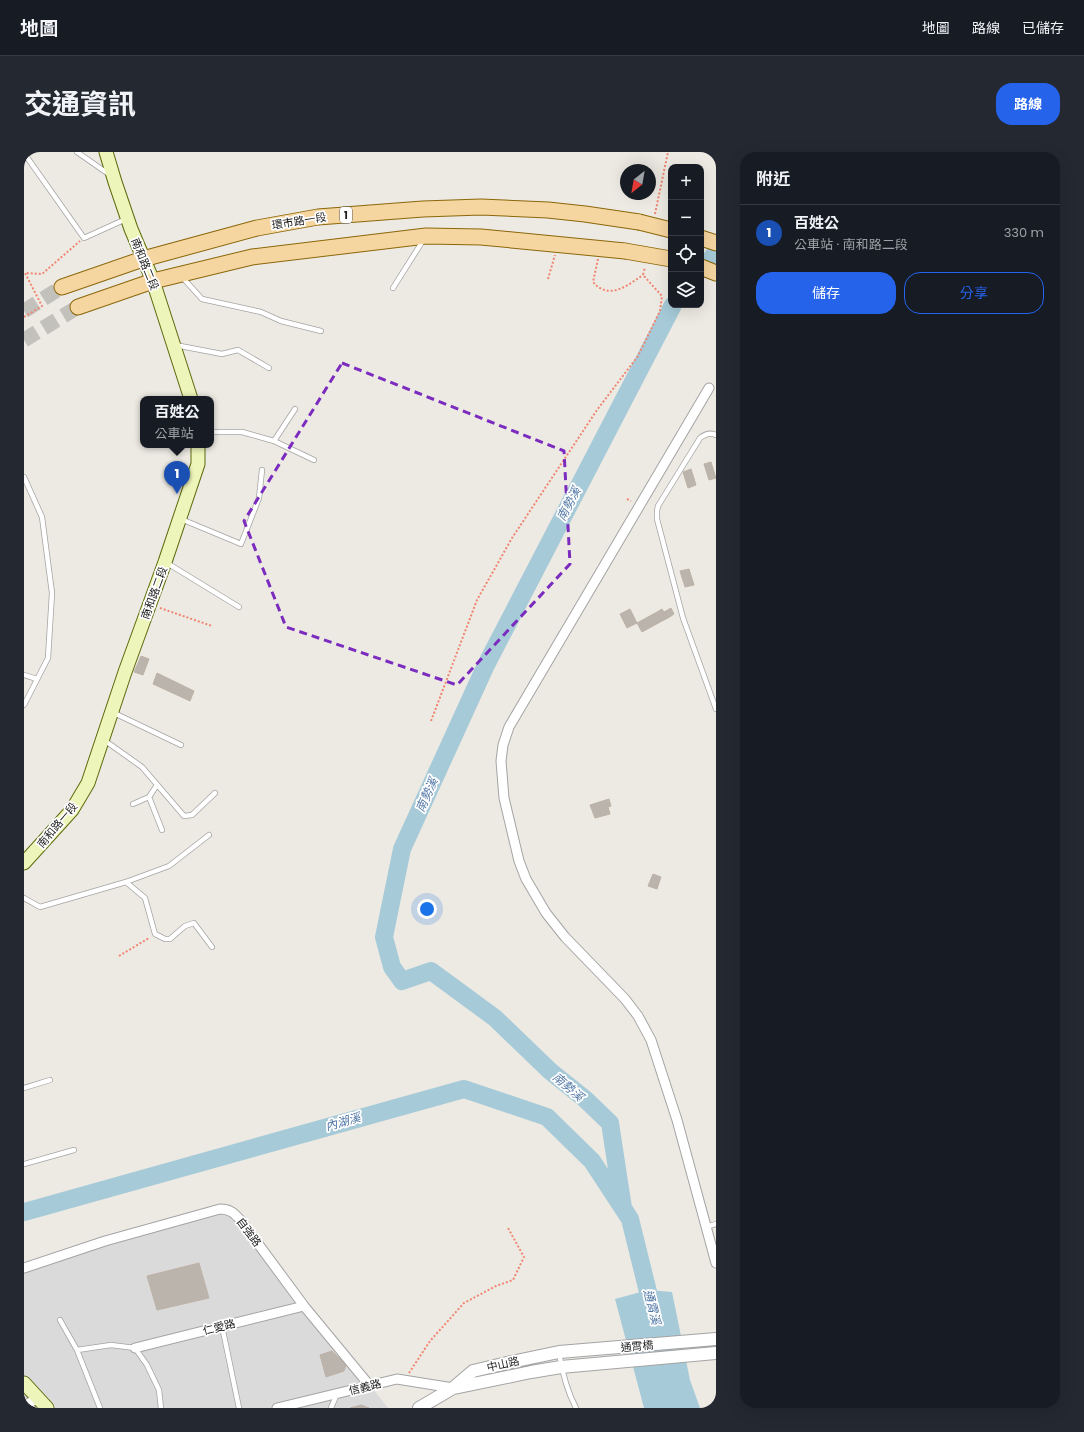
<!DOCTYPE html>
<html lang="zh-TW">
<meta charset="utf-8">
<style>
body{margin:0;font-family:Poppins,"Noto Sans TC",sans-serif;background:#242831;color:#f1f3f6}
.controls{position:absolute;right:12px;top:12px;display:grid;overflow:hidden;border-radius:8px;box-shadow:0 4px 16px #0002}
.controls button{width:36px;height:36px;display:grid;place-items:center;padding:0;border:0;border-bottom:1px solid #363941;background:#171b24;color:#f1f3f6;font:20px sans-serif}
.compass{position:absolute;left:596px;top:12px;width:36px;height:36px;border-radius:50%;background:#171b24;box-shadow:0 4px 16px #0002;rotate:211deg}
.you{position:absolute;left:403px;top:757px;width:14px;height:14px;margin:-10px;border:3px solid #fff;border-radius:50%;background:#1a73e8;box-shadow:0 0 0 6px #1a73e833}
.badge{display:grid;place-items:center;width:26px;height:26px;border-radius:50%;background:#2563eb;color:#fff;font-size:13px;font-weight:700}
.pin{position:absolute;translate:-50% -33px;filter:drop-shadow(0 1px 2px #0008)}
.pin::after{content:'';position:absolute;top:21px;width:14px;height:12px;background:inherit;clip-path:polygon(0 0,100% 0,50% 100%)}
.popup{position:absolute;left:116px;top:244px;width:74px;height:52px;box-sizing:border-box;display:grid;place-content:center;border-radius:8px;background:#171b24;filter:drop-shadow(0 1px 3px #0005);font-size:13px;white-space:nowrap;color:#9ea1a6}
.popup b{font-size:15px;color:#f1f3f6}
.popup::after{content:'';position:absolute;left:50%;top:100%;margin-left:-8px;border:8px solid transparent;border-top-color:#171b24}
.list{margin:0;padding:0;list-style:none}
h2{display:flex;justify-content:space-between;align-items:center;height:52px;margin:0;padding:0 16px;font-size:17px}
h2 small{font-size:13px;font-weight:400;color:#9ea1a6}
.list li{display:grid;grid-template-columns:26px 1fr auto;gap:12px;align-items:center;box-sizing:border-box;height:56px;padding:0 16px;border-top:1px solid #363941}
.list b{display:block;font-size:15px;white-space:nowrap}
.list p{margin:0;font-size:13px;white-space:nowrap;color:#9ea1a6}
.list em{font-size:13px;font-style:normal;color:#9ea1a6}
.actions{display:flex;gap:8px;padding:12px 16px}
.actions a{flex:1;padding:9px 0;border:1px solid #2563eb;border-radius:16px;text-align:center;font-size:14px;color:#2563eb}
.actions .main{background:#2563eb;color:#fff}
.icon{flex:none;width:22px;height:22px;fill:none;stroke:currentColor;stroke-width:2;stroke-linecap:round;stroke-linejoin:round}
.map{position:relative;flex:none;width:692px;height:1256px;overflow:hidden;border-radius:16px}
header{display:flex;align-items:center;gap:24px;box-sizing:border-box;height:56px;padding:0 20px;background:#171b24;border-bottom:1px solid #363941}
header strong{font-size:19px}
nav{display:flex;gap:22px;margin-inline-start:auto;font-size:14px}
.intro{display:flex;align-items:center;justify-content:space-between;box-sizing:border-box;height:96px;padding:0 24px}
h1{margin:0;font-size:28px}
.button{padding:10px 18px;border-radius:16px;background:#2563eb;color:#fff;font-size:14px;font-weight:700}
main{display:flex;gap:24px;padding:0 24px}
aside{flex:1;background:#171b24;border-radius:16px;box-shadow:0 4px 16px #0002}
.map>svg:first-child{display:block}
.residential{fill:#dbdada}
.water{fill:#a6cad8}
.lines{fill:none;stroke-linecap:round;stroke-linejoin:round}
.river{stroke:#a6cad8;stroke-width:18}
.building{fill:#bab4ad;stroke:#beb2a7}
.primary-tunnel{stroke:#c3c1bb;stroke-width:15;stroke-dasharray:15 8;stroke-linecap:butt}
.service-casing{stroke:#a4a4a4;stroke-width:6}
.minor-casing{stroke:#a4a4a4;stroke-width:11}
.tertiary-casing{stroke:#a4a4a4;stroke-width:14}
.secondary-casing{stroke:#5c6b0c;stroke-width:15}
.primary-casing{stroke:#8b670a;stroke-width:17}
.path{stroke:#f08572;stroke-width:2;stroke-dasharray:2 2;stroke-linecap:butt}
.service{stroke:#fff;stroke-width:4.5}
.minor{stroke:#fff;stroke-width:9}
.tertiary{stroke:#fff;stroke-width:12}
.secondary{stroke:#eef5ba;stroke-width:13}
.primary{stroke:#f5d5a0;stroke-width:15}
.primary-bridge-casing{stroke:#8b670a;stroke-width:17;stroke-linecap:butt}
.primary-bridge{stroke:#f5d5a0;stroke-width:15}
.marked{fill:none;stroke:#7b2cbf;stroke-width:3;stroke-dasharray:8 5;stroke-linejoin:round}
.labels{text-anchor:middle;stroke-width:3.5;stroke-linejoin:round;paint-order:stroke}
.shield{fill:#fff;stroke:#616161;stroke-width:1}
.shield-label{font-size:10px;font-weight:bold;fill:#1d1d1d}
.street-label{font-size:11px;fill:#1d1d1d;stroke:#fff}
.water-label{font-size:12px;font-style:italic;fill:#5076a5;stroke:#fff}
</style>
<header>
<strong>地圖</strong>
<nav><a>地圖</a><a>路線</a><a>已儲存</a></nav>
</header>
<div class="intro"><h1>交通資訊</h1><a class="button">路線</a></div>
<main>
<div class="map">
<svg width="692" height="1256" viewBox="0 0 692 1256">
<rect width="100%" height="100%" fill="#edeae3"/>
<path class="residential" d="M204,1053L364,1256H0V1114Z"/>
<path class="water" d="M624,1138L648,1140L666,1228L676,1256H620L591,1147Z"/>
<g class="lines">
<path class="river" d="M677,118L692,101
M599,1056L586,971L561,947L526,919L471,866L407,819L378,829L368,815L360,785L378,697L462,513L649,153
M0,1060L440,937L523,965L568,1009L606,1067L629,1160"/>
</g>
<path class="building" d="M687,310L692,326L685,328L680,312Z
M667,317L672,333L664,336L659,320Z
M665,417L670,433L661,435L656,419Z
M647,456L650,462L644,466L640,460Z
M606,457L613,471L603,476L596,462Z
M638,457L644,466L638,469L633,460Z
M633,460L638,469L618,480L613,471Z
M117,504L125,507L119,523L110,520Z
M133,521L170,539L166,549L129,532Z
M585,647L587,654L584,655L586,662L571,666L566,653Z
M629,722L637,725L633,737L624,734Z
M175,1111L185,1146L133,1158L123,1124Z
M308,1199L322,1213L320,1219L302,1225L296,1203Z
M337,1253L345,1256H326Z"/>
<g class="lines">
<path class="primary-tunnel" d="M0,159L38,135
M0,188L54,155"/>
<g class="service-casing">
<path id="service" d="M53,0L86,23
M0,1L60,86L102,67
M158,125L178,147L237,160L257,169L297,179
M369,136L400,87
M151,193L198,202L214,198L245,216
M187,280H218L250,289L290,308
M692,283C686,280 681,282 676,286L634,354L633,359V367L659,466L692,557
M250,289L271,257
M0,325L18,365L28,441L24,506L0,553
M157,367L217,392L235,346L238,318
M143,411L215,455
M0,523L13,527
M88,560L157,593
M80,588L118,615L160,664L168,663L191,641
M133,633L125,645L138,678
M109,652L125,645
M102,730L121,746L131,782L141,787H146L161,774L170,771L188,795
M0,746L16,755L102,730L145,714L185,683
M0,936L26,928
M0,1012L50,998
M682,1075L692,1072
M36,1168L53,1198L76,1256
M198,1174L215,1256
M53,1198L87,1193L111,1196L123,1213L135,1238L137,1256
M535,1201C538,1219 543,1239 552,1256
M307,1256L313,1242"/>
</g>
<g class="minor-casing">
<path id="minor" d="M685,236L485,575L479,593L477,609L480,646L495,709L502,727L522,761L541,785L601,847L614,864L627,888L653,968L692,1111
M0,1116L81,1089L196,1057C207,1057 211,1062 218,1070L280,1154L346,1234
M111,1196L280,1154
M0,1254L14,1246
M253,1256L373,1227L429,1236"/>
</g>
<g class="tertiary-casing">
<path id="tertiary" d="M430,1236L507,1220L537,1215L692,1201
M395,1256L429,1236L449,1219L487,1210L535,1200L692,1187"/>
</g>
<g class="secondary-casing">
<path id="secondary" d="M82,0L91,30L107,77L129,129L167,247
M0,711L48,658L64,631L101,520L141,410L174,312V293
M0,1231L23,1256"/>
</g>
<g class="primary-casing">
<path id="primary" d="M677,86L692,91
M677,115L692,121
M38,135L119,107L233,76L294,65L399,57L457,55L524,58L561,62L615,70
M54,155L129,129L228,105L402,84L457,85L601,99"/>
</g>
<path class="path" d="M631,62L644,0
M574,107L569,130C585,149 604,133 619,123
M524,127L531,103
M0,165L18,154L1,121L18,122L56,89
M603,347L607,349
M136,456L188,474
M407,569L453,448L488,386L573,258L614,204L636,159L638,144L619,123L621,115
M95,804L125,786
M385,1221L406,1189L440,1151L472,1134L489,1128L500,1105L484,1076"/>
<use href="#service" class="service"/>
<use href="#minor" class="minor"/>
<use href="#tertiary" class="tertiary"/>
<use href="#secondary" class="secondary"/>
<use href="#primary" class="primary"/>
<g class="primary-bridge-casing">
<path id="primary-bridge" d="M615,70L647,78
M601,99L647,107"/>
</g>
<use href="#primary-bridge" class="primary-bridge"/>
</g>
<path class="marked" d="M318,211L540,299L546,412L433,533L262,475L220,369Z"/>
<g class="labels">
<rect class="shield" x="316" y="55" width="12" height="16" rx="3"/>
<g class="shield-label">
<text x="322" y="67">1</text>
</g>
<g class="street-label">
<text transform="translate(275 69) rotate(-9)" y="4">環市路一段</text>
<text transform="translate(121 112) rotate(68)" y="4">南和路二段</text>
<text transform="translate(130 441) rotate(-70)" y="4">南和路二段</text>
<text transform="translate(33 673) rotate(-50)" y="4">南和路一段</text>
<text transform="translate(225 1080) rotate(53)" y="4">自強路</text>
<text transform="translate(195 1175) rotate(-14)" y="4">仁愛路</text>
<text transform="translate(613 1194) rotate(-5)" y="4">通霄橋</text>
<text transform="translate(479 1212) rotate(-13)" y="4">中山路</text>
<text transform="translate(341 1235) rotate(-14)" y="4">信義路</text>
</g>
<g class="water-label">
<text transform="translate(545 352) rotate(-62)" y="4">南勢溪</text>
<text transform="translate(403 643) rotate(-66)" y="4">南勢溪</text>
<text transform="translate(544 935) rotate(41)" y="4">南勢溪</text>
<text transform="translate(319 970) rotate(-16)" y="4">內湖溪</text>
<text transform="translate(628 1155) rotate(76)" y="4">通霄溪</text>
</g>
</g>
</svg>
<div class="controls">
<button>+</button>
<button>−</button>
<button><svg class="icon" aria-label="locate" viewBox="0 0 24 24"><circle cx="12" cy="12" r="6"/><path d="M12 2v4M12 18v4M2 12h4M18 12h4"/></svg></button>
<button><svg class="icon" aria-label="layers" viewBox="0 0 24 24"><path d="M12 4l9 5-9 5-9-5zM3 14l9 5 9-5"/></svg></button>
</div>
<svg class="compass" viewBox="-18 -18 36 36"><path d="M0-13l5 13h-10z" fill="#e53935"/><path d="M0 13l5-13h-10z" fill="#9ea1a6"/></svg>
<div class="you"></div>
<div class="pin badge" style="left:153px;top:342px;background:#1a4fb4">1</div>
<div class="popup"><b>百姓公</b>公車站</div>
</div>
<aside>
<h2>附近<small></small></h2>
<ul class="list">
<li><span class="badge" style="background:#1a4fb4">1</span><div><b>百姓公</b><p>公車站 · 南和路二段</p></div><em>330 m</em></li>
</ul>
<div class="actions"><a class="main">儲存</a><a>分享</a></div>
</aside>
</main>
